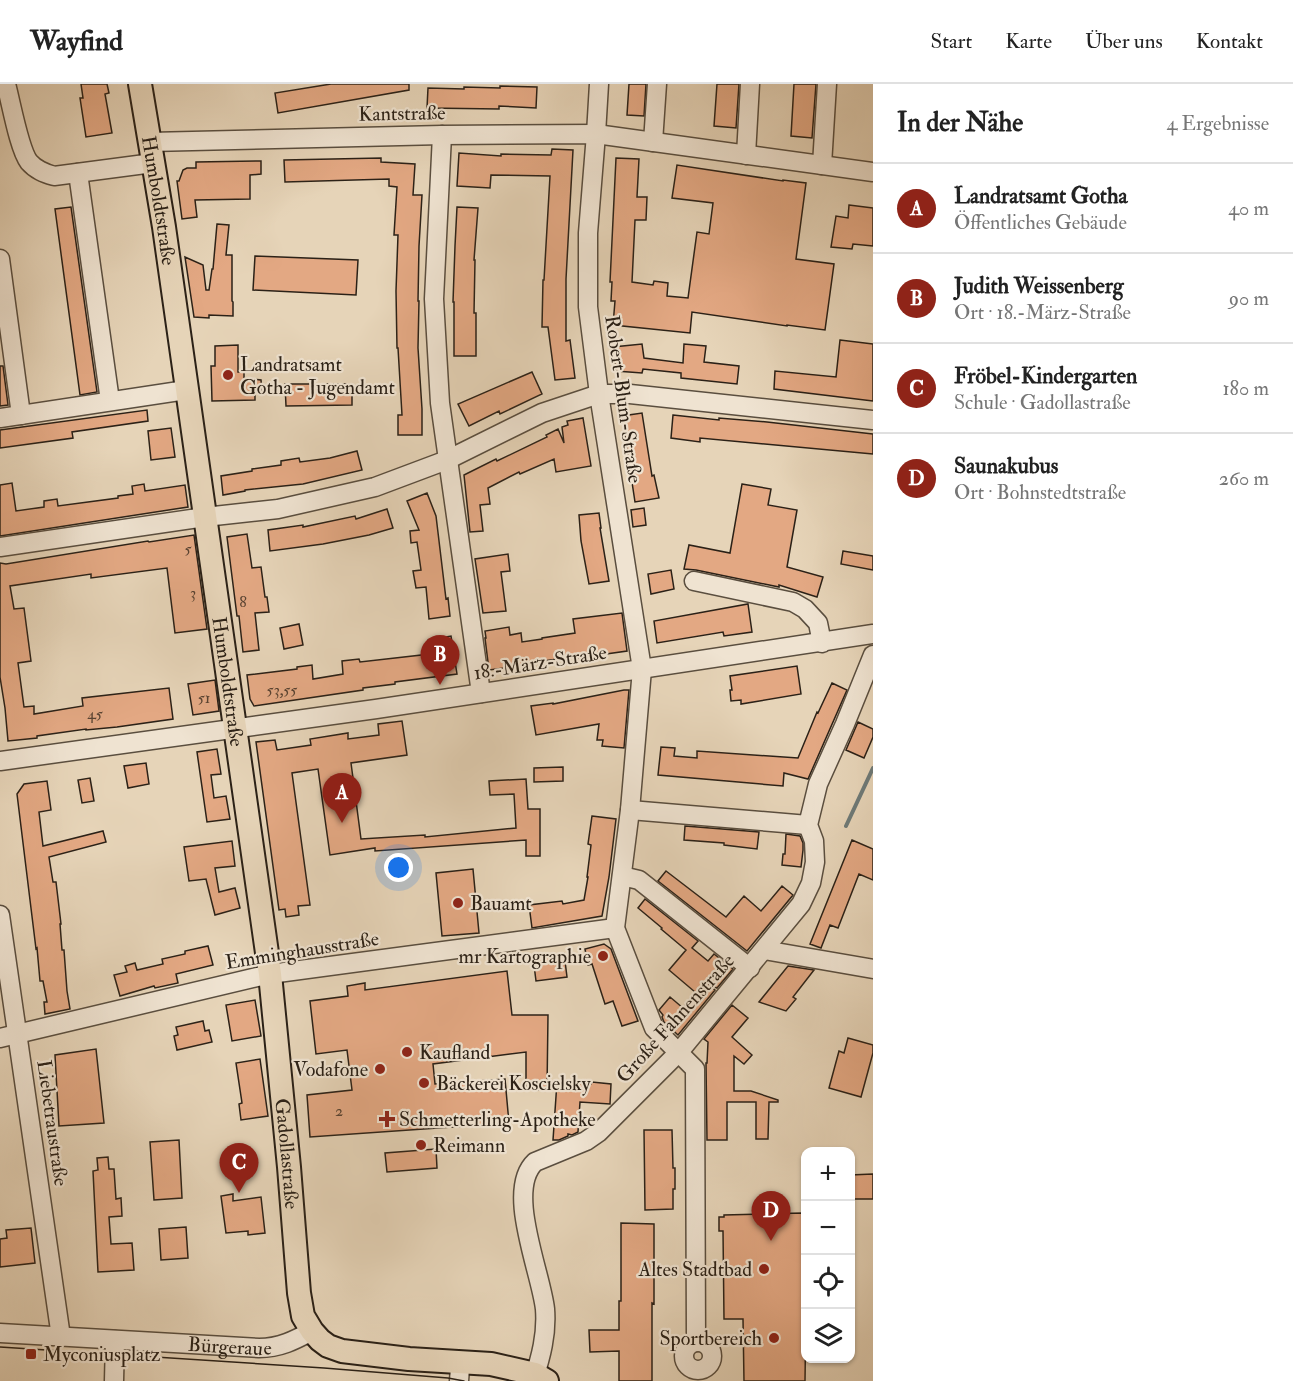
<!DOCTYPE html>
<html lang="de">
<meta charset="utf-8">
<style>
body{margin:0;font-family:"IM FELL Double Pica",serif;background:#f6f6f6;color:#222}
.controls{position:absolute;right:18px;bottom:18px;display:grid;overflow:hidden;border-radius:12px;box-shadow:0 2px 4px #0004}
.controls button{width:54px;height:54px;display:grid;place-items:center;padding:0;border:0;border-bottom:2px solid #e0e0e0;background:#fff;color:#222;font:30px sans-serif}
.you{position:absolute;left:399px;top:784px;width:21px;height:21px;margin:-15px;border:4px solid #fff;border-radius:50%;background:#1a73e8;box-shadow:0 0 0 9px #1a73e833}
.badge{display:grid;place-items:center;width:39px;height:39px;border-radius:50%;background:#8f2418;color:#fff;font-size:20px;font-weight:700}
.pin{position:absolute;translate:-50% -50px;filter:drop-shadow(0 2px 3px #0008)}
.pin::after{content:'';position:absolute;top:32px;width:21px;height:18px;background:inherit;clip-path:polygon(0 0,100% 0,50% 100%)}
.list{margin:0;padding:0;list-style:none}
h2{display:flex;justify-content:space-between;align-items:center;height:78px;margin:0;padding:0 24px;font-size:26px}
h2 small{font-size:20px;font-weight:400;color:#767676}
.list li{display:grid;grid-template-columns:39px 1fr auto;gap:18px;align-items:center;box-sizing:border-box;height:90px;padding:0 24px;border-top:2px solid #e0e0e0}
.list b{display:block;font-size:22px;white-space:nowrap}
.list p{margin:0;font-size:20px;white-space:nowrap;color:#767676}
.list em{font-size:20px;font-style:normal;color:#767676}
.icon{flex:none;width:33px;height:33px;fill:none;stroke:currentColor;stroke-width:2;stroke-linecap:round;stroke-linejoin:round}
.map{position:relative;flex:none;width:873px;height:1297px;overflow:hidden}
header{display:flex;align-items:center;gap:36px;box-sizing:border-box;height:84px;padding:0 30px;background:#fff;border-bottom:2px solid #e0e0e0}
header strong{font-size:28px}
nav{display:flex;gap:33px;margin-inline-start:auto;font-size:21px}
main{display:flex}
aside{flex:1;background:#fff}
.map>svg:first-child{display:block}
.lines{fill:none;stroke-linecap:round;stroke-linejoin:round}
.stream{stroke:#6e7a78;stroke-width:4}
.building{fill:#e3a883;stroke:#2b2117;stroke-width:1.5}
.minor-casing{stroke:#5a4e3f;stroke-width:21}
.major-casing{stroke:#2b2117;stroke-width:26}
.minor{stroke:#efe3d1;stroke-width:18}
.major{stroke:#e6d4b8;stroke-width:22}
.tram{stroke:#2b2117;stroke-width:1.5}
.poi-dot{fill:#8f2418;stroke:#efe3d1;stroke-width:2}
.labels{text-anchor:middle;stroke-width:4.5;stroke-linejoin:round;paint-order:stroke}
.number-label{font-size:16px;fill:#594332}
.street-label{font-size:20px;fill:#2b2117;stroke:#efe3d1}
.poi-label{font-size:20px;fill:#2b2117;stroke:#efe3d1;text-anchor:start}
</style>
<header>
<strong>Wayfind</strong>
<nav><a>Start</a><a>Karte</a><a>Über uns</a><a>Kontakt</a></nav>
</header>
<main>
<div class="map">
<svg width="873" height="1297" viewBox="0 0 873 1297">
<rect width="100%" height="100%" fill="#e6d4b8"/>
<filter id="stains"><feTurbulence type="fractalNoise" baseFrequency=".00333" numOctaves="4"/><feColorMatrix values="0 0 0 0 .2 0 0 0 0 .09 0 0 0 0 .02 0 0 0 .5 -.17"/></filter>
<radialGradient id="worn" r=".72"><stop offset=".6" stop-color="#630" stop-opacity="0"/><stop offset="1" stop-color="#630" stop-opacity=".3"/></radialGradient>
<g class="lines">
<path class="stream" d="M846,742L873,684"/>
</g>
<path class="building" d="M81,0H107L109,9L105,10L112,49L86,53L80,14H83Z
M331,0H409V6L278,29L275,9Z
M629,0H646L644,32L627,31Z
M717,0H739L736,44L714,42Z
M794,0H816L812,54L791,52Z
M500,2L537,3L536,24L499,22V25L427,24L428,4L464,5V3L500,4Z
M552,65L573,66L566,195V257L570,256L575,294L555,296L548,243H542L543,196H544L550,92L491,91L490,104L457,102L459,69L501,72V70L551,71Z
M381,74V78L415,80L413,111H422L419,162L418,217H419L418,264L422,325V351H398V331H402L398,264H397L396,207L398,151H394L397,103L389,102V95L285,98L284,76Z
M616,74L639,75L637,113H647L646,136H635L632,198L653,201L654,197L668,199L667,212L688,214L697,148L709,150L713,119L672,114L677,81L783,97V96L806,99L796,175L834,180L825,246L787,241V242L692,228L690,249L613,241L615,217H611L612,198H610Z
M261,77V90L250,91V115L195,116L197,133L182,135L177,97H179L183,86L187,84H196V78Z
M849,121L873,124V162L853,160L852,165L831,163L836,132L848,134Z
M71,123L97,308L80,311L55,125Z
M457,123L478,124L474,176H475L474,229H476V272H454V218H453L455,162Z
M217,140L229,141L226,171H232V217L233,218V232L209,231V234L194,233L185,173L203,181L206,206H209L212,185H213Z
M255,172L358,176L356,211L253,206Z
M840,256L873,260V317L774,305L775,287L836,293Z
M642,260L644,274L683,279L684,260L706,262L704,278L739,282L737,300L681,294V289L643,285L642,289L616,287L613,263Z
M238,261V288H244V294L261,296L262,308H255V316L212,317L211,282H215V262Z
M0,282H3L8,321L0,322Z
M532,288L542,310L500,330L499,327L469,342L458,320Z
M285,300H352V321L286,322Z
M147,326L148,337L72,348L73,354L0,364V346Z
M642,329L652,392L654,391L659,414L635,418L622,332Z
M673,331L719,336V334L767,338L873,350V370L700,354V358L671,354Z
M583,334L591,382L556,388L554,375L520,390L519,388L488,404L490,420L480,421L483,447L470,448L464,391L496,375L497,377L547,353L546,351L558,345L564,359L562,343L568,341L567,337Z
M171,344L175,373L151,376L148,347Z
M357,367L362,386L303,400L245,406V407L223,411L221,392L252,387V385L281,381V377L299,374L300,378L330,374Z
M12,399L16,427L44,423V417L57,415L58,422L118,414V412L133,410L132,402L144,400L145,407L185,401L188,423L0,452V401Z
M742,400L771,405L768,421L797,426L787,483L823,493L817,513L779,501V503L696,486L684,485L689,461L730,469Z
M427,409L436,432L446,515L448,514L450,532L429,535L426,503L416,504L413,487L421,486L417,458L411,459L410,447L419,446L407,417Z
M644,424L646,441L633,443L631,426Z
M387,425L393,444L369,451L323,460L270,467L268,446L303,441V443L355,432L356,435Z
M599,429L601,444H600L609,497L589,500L581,457L579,431Z
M247,450L252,484L261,483L265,513H267L269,528L255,529L259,566L243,568L239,532H237L227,453Z
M194,451L207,545L175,549L167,484L91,494V490L10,502L14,525L24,524L31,577L18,579L24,623L34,622V630L83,622L82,614L169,604L173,635L117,643L86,646V645L37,652V654L8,657L5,624L0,593V479L6,480L148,457L149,458Z
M843,467L873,472V486L841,480Z
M508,470L510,487L501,488L506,527L483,529L475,475Z
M671,486L674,505L651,510L648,490Z
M748,520L752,548L724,552L723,548L657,559L654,537Z
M622,529L627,567L578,574V572L537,578V580L489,586L485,554H486L485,547L509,543L510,551L521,549L522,558L542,555V554L575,549L573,535Z
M299,540L303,561L284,565L280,544Z
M451,552L457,590L395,598V600L363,604V606L254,622L250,615L247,591L297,585V583L312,581L313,595L343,590L342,577L359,575L360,578L430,570L428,556Z
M797,582L801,610L741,620V616L731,617L730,606H732L730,592Z
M215,596L219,627L193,631L188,600Z
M832,599L847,606L808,695L784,689L783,702L658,691L661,663L675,664L674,672L697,674V667L798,674L817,628L818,629Z
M624,606H629L624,664L602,662L603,656H597L599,640L536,651L531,622L553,619V620Z
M402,637L407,671L351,679L361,755L425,751V753L516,744L514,710L490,711L489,697L526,695L528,725H540V772H526V756L375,767V764L330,771L318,685L292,689L310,821L298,822L299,831L286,833L285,825L279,826L256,658L275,656L277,666L311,661L310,655L348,649V655L379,651L378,640Z
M858,638L873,645V653L864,674L846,666Z
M217,665L221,690L211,691L214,714L226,712L230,735L207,738L197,668Z
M146,679L149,700L128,704L124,682Z
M563,683V697L534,698V684Z
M90,694L94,717L82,719L78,696Z
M47,697L51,726L39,728L43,762L103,747L106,758L49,773L53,798H56L61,840H60L62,866H64L67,907L70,925L45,930L44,918H47L43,897H40L37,864L36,865L17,710L24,700Z
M592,732L616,735L609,793L602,832L532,844L529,821L562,817L563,820L584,816L588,793H587L591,761L588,760Z
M685,742L759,748L757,765L724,761V759L684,756Z
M786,750L800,752L803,759V766L801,783L782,781L783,770H785Z
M852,756L873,765V796L859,790L838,844L830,841L821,864L810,860Z
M232,757L235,782L215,784L219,808L235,804L240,824L215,831L206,795L189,797L184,763Z
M473,785L479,849L442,852L436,789Z
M666,787L726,833L744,812L761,827L782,802L793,811L747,867L658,797Z
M645,815L698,857L692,864L708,877L714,870L733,885L717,904L708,900L715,906L678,951L664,938L662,933L663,931L659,926L670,913L683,924L695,908L669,886L686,866L661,845L662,844L638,824Z
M604,860L611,865L638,937L622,942L613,917L605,920L592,880L588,881L585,865Z
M208,862L213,881L176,890L178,899L155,904L154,902L120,912L114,891L127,888L125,882L135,879L137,886L163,880L162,875L185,870V867Z
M564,869L567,893L536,897L533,873Z
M788,882L814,886L793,913L796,915L786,927L759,918Z
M507,887L512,931H548L547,1006H526V968L433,980L435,1000L505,995L509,1039L310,1053L307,1011L352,1006L347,966L316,970L310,917L348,912L347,902L365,899V906Z
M255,916L261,952L232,957L226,921Z
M732,921L748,934L732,953L752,971L744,980L734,972V1007H751L778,1016V1018H769L768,1055H756V1018H727V1056H707L706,979H707L708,958L704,955Z
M203,937L205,947L209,946L212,958L177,966L174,952L178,951L176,943Z
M848,954L873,961V969L861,1013L829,1004L839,967L844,969Z
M96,965L104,1039L59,1042L55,971Z
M260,975L268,1032L241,1036L239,1020L242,1019L236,979Z
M557,998L591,1000L592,998L611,1000L610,1020L580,1018L578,1048L572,1051L568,1050V1052L559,1056H553Z
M644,1046H672L673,1084H675V1105H673V1125L645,1126Z
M179,1056L182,1114L154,1116L150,1058Z
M436,1065L437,1084L387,1088L385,1069Z
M108,1073L109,1085H114L116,1115L121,1114L122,1132L109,1133L111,1160L132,1159L134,1186L98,1188L93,1087L98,1086L97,1074Z
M873,1090V1115H850V1091Z
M233,1110V1117L261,1113L265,1149L248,1151V1147L226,1149L221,1112Z
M802,1129V1168H806V1202H803L804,1224H806L805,1297H744L743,1235H724L723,1147H719V1133H724V1131Z
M621,1139L654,1140V1220L652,1219V1297H619V1267L590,1268L589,1246H619V1217H621Z
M186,1143L188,1174L161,1176L159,1145Z
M31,1144L35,1179L0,1183V1155L7,1154L6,1146Z"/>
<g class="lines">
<g class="minor-casing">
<g id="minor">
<path d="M6,0C11,18 19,65 29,78C36,86 44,89 54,92L153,79"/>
<path d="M599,0L596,50L588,149V223L599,310L642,585L630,726L615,844L654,944L695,985L696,1258"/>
<path d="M442,51L434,215L440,319L481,609"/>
<path d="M150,58L442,51L596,50L873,88"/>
<path d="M653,58L657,0"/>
<path d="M746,71L750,0"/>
<path d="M822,81L827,0"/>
<path d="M78,89L110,317"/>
<path d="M0,175L21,331"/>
<path d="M0,334L186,306"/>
<path d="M0,463L205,433L278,425L375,403L447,376L542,329L599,310H630L873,336"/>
<path d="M694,497L793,518L805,525L818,539L822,559"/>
<path d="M0,677L376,625L873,550"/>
<path d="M630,726L808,741"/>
<path d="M622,792L639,796L750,884"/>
<path d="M0,831L61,1253"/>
<path d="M764,866L873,885"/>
<path d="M0,954L270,890L615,844"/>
<path id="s1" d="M0,1249L259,1264C280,1264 295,1256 312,1247"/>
<circle cx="698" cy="1272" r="14"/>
<path d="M114,1297L115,1256"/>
<path d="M459,1297L460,1284"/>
<path d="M533,1297C541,1273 547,1250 545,1225C541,1188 505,1106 535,1078L586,1057L599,1048L679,968L801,820L811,799L815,778L814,757L808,741L818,700L845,640L873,571"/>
</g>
</g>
<g class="major-casing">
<g id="major">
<path id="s2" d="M140,0L164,143L270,890L289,1083L299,1209L303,1232L312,1247L320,1256L328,1262L342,1267L409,1275L491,1280L535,1290L547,1297"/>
</g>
</g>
<use href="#minor" class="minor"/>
<use href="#major" class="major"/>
<path class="tram" d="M0,1263L324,1284L448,1294L464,1297"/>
</g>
<g class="poi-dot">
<circle cx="228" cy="291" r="6"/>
<circle cx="458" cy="819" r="6"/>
<circle cx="603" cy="872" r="6"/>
<circle cx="407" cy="968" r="6"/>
<circle cx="380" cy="985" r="6"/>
<circle cx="424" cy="999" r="6"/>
<path d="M384 1026h6v6h6v6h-6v6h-6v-6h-6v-6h6z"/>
<circle cx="421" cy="1061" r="6"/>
<circle cx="764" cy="1185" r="6"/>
<circle cx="774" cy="1254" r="6"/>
<rect x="25" y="1264" width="12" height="12" rx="3"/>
</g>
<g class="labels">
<g class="number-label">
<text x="188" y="470">5</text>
<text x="193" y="514">3</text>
<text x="243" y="523">8</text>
<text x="282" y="611">53,55</text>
<text x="204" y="619">51</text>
<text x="95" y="635">45</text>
<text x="339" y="1032">2</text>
</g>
<g class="street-label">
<text transform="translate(402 29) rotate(-1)" y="7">Kantstraße</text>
<text dy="7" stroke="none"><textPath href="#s2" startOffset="118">Humboldtstraße</textPath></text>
<text transform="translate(624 315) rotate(82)" y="7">Robert-Blum-Straße</text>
<text transform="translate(540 578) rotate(-9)" y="7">18.-März-Straße</text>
<text dy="7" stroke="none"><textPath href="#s2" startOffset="604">Humboldtstraße</textPath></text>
<text transform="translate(302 866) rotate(-9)" y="7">Emminghausstraße</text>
<text transform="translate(675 934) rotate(-48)" y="7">Große Fahnenstraße</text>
<text transform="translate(53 1039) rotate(82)" y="7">Liebetraustraße</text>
<text dy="7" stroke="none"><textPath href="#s2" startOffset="1080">Gadollastraße</textPath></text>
<text dy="7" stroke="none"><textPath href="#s1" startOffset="230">Bürgeraue</textPath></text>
</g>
<g class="poi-label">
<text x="240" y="287">Landratsamt<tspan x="240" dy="23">Gotha - Jugendamt</tspan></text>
<text x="470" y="826">Bauamt</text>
<text x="591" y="879" text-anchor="end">mr Kartographie</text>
<text x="419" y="975">Kaufland</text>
<text x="368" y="992" text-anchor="end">Vodafone</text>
<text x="436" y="1006">Bäckerei Koscielsky</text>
<text x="399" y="1042">Schmetterling-Apotheke</text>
<text x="433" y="1068">Reimann</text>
<text x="752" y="1192" text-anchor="end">Altes Stadtbad</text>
<text x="762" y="1261" text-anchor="end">Sportbereich</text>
<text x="43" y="1277">Myconiusplatz</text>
</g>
</g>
<rect width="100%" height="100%" filter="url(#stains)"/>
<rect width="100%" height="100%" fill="url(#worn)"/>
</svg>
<div class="controls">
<button>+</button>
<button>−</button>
<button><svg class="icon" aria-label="locate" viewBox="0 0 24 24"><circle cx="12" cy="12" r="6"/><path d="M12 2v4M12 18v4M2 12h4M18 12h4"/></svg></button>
<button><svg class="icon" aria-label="layers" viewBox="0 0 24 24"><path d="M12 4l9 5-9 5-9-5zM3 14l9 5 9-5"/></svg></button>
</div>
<div class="you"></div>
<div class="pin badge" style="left:342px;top:739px">A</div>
<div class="pin badge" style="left:440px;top:601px">B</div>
<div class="pin badge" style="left:239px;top:1109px">C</div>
<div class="pin badge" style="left:771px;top:1157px">D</div>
</div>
<aside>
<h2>In der Nähe<small>4 Ergebnisse</small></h2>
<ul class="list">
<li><span class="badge">A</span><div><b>Landratsamt Gotha</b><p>Öffentliches Gebäude</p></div><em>40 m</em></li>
<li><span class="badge">B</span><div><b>Judith Weissenberg</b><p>Ort · 18.-März-Straße</p></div><em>90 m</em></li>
<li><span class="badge">C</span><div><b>Fröbel-Kindergarten</b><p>Schule · Gadollastraße</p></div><em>180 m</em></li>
<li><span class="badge">D</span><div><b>Saunakubus</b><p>Ort · Bohnstedtstraße</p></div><em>260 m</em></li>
</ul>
</aside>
</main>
